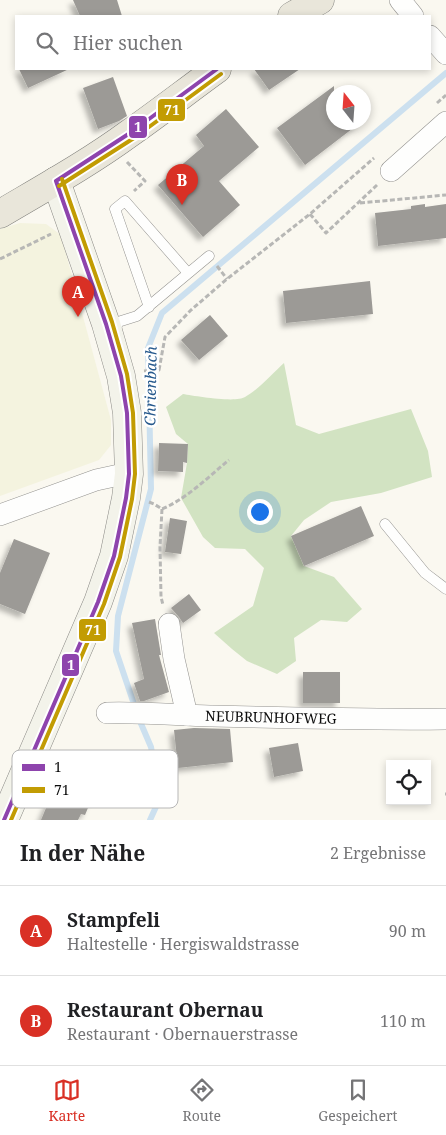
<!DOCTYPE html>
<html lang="de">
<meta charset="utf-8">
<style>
body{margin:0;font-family:"Noto Serif",serif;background:#f6f6f6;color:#202124}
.controls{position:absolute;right:15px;bottom:15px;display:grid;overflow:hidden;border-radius:0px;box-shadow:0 2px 8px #0003}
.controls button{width:45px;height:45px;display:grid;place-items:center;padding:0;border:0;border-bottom:1px solid #e0e0e0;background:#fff;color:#202124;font:25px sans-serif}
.compass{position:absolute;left:326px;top:85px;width:45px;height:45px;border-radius:50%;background:#fff;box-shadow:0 2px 8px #0003;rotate:343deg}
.you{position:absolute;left:259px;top:511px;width:18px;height:18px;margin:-12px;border:4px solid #fff;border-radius:50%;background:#1a73e8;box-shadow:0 0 0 8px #1a73e833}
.badge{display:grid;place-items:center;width:32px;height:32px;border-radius:50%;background:#d93025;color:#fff;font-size:16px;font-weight:700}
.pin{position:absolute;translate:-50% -41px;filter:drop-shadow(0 1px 2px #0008)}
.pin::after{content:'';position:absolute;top:26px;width:18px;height:15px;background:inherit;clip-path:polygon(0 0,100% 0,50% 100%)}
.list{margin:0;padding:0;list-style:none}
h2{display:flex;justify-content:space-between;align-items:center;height:65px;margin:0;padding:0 20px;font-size:21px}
h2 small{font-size:16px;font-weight:400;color:#757577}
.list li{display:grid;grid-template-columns:32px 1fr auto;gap:15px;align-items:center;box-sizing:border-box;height:90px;padding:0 20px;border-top:1px solid #e0e0e0}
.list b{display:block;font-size:19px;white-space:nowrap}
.list p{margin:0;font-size:16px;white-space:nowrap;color:#757577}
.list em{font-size:16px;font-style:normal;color:#757577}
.icon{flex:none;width:28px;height:28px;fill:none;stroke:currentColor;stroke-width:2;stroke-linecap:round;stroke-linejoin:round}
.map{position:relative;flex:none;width:446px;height:820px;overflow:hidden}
.search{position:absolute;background:#fff;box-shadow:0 2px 8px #0003;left:15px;right:15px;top:15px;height:55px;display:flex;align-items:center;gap:12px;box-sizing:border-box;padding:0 18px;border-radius:0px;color:#757577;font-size:19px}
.sheet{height:245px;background:#fff}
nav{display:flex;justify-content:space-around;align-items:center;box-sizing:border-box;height:70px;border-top:1px solid #e0e0e0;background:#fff;font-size:14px;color:#757577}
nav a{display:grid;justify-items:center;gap:2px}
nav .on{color:#d93025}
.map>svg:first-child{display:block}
.farmland{fill:#f4f3df}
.forest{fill:#d2e3c2}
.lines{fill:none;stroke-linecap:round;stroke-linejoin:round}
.stream{stroke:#cce0ef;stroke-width:6}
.building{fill:#9c9a96;filter:url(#shadow)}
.lane-casing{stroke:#93928f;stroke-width:11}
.street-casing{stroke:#93928f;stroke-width:22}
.secondary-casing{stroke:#8a8985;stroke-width:29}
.primary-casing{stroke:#80807c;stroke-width:29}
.path{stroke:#b7b7b5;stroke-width:3;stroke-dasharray:5 2.5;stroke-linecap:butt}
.lane{stroke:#fefefd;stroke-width:10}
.street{stroke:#fefefd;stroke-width:21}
.secondary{stroke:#f3f3ea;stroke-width:28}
.primary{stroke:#e9e6da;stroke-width:28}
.bus-1-casing{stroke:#fff;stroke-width:8}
.bus-2-casing{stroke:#fff;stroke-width:8}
.bus-1{stroke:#8e44ad;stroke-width:4}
.bus-2{stroke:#c29c03;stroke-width:4}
.labels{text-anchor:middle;stroke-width:5;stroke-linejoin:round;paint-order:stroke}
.street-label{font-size:14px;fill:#0c0c0c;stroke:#fff}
.water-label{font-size:15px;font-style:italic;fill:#26598d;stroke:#fff}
.key{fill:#fff;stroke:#b6b6b6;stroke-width:1}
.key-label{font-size:14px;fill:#0c0c0c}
.line-badge{stroke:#fff;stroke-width:2}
.badge-label{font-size:14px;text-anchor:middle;font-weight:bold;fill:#fff}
</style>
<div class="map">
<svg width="446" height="820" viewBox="0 0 446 820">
<defs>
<filter id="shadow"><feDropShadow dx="-4.5" dy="4.5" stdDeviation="2.5" flood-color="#0004"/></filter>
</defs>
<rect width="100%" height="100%" fill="#faf8f0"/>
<path class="farmland" d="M20,223L46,224L61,235L111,420V445L99,460L0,496V229Z"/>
<path class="forest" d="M284,363L296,425L319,434L411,409L428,451L432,477L381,493L331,502L304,520L291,536L304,566L334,577L362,609L347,622L321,620L294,638L296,661L277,674L247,661L232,649L214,633L253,606L264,568L245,549L215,548L203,537L181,498L187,463L188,444L176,434L166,407L183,394C195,396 236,403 245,397C258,390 273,373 284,363Z"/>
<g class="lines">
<path class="stream" d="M150,820L160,798L151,747L139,719L116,651L118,616L151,489L148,348L162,313L446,73"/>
</g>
<path class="building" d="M73,0H117L122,16H80Z
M19,69H69L28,88Z
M254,69H300L269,90Z
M113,77L127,116L119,121L98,129L83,88Z
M334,86V122H361L305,165L277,128Z
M226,109L259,147L219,181L240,205L203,237L158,185L204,146L196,135Z
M425,204V207L446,204V238L378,246L375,213L411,209V206Z
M370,281L373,314L286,323L283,291Z
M210,315L228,336L199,360L181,340Z
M159,443L188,444L187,463L183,462V472L158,471Z
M361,506L374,536L304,566L291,536Z
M170,518L187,521L181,554L165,552Z
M14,539L50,553L25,614L0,604V573Z
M189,594L201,610L183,623L179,617L171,608Z
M155,619L161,655H159L169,692L144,701H140L134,683L144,679L132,623Z
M303,672H340V703H303Z
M194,728L230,729L233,762L178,768L174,730Z
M298,743L303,771L274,777L269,748Z
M68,752L99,765L89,789L95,791L85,815L81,814L78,820H41L59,777L57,776Z"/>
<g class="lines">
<g class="lane-casing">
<path id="lane" d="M149,307L115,209L125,201L188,273
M115,332L118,322L137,316L209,256
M385,524L425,573L446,589"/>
</g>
<g class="street-casing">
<g id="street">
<path d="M400,0L413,16"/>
<path d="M430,36L446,54"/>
<path d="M391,171L446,122"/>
<path d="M0,515L96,480L119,475L129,474"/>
<path d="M169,624L174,659L187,715"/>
<path id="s1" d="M107,713C142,712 176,715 210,716C289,718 367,720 446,719"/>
</g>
</g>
<g class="secondary-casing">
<path id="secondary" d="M4,820L98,602L114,556L126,498L129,474L127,413L121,376L106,324L56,181"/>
</g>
<g class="primary-casing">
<path id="primary" d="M292,16L320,0
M0,214C44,188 89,163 130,133C160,112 188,90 217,69"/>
</g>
<path class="path" d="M437,103L446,95
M127,162L145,181L134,191
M360,203L446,195
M310,214L326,233L377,185
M0,259L51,234
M217,266L227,279
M144,371L159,370L165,337L191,310L227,279L310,214L374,158
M149,502L154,504L162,509C188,498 208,477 229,460
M162,509L160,547L161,597L163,605
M445,794H446"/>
<use href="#lane" class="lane"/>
<use href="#street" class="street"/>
<use href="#secondary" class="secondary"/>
<use href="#primary" class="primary"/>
<g class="bus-1-casing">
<path id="bus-1" d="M56,181L130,133L217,69
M4,820L98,602L114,556L126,498L129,474L127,413L121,376L106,324L56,181"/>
</g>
<g class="bus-2-casing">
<path id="bus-2" d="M59,186L134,138L221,74
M11,820L104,604L120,557L132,499L135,474L133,413L127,374L112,322L62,179"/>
</g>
<use href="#bus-1" class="bus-1"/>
<use href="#bus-2" class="bus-2"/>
</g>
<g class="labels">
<g class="street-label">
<text dy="5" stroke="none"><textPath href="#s1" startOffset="164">NEUBRUNHOFWEG</textPath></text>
</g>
<g class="water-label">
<text transform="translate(151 386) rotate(-89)" y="5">Chrienbach</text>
</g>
</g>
<rect x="12" y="750" width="166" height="58" rx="8" class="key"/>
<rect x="22" y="764" width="23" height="7" fill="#8e44ad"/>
<rect x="22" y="787" width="23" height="6" fill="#c29c03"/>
<g class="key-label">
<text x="54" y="772">1</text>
<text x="54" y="795">71</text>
</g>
<g class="line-badge">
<rect x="157" y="98" width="29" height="24" rx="5" fill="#c29c03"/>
<rect x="128" y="115" width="20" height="24" rx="5" fill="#8e44ad"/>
<rect x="78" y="618" width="29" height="24" rx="5" fill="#c29c03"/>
<rect x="61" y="653" width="19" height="24" rx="5" fill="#8e44ad"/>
</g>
<g class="badge-label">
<text x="172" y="115">71</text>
<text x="138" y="132">1</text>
<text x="93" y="635">71</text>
<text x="71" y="670">1</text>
</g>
</svg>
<div class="controls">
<button><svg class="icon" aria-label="locate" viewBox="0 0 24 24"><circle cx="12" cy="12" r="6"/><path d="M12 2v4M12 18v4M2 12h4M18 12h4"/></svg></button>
</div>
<svg class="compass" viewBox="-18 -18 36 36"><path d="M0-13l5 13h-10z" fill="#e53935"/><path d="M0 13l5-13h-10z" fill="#757577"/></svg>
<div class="you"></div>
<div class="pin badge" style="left:78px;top:317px">A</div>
<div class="pin badge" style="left:182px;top:205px">B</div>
<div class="search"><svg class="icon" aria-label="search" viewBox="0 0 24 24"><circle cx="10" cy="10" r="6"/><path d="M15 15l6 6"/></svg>Hier suchen</div>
</div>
<section class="sheet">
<h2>In der Nähe<small>2 Ergebnisse</small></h2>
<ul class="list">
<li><span class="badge">A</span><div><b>Stampfeli</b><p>Haltestelle · Hergiswaldstrasse</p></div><em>90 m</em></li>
<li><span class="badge">B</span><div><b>Restaurant Obernau</b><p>Restaurant · Obernauerstrasse</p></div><em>110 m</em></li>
</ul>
</section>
<nav>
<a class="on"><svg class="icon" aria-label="map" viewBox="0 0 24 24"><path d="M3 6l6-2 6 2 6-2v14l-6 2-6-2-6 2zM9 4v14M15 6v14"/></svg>Karte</a>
<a><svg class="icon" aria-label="directions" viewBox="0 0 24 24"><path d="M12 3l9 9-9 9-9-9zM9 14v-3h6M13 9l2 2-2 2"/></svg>Route</a>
<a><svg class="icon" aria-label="saved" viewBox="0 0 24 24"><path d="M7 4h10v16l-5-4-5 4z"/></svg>Gespeichert</a>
</nav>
